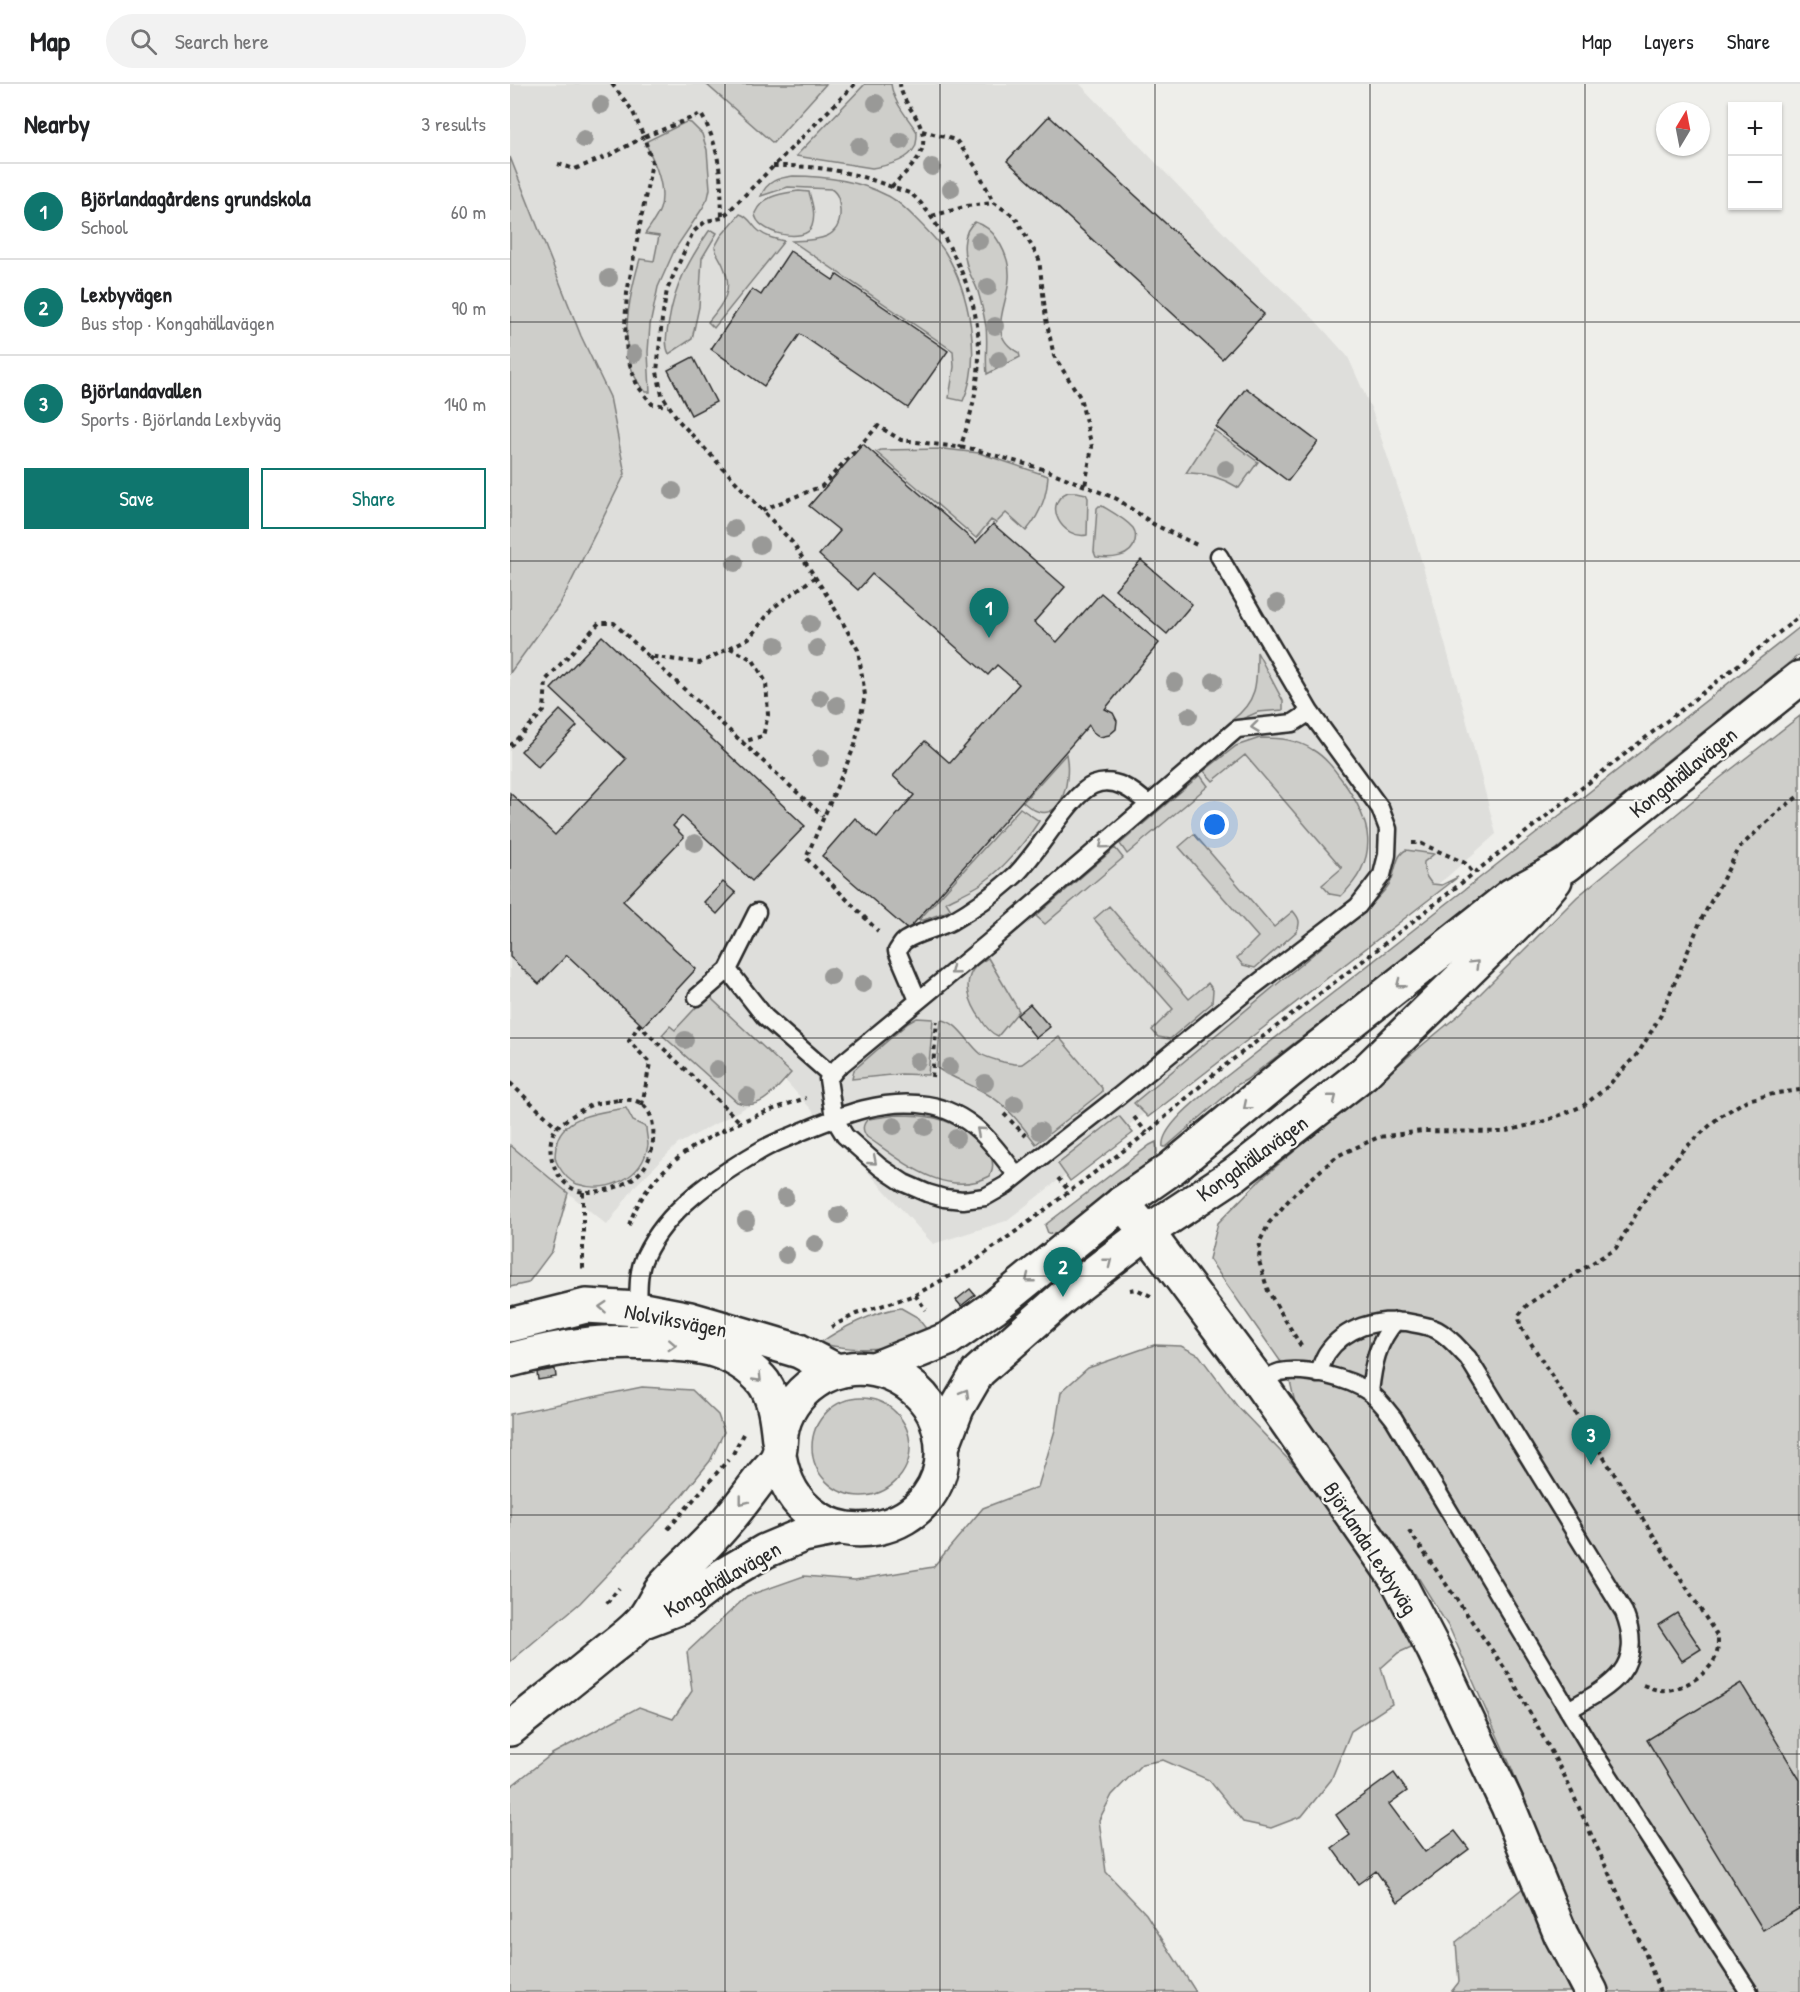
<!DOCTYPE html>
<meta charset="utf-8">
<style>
body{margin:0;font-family:"Patrick Hand",sans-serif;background:#f2f2f2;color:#202124}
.controls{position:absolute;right:18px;top:18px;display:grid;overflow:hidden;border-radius:0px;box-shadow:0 2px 4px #0004}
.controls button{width:54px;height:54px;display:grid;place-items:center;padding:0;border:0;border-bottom:2px solid #e0e0e0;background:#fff;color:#202124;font:30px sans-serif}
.compass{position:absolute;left:1146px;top:18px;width:54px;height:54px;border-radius:50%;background:#fff;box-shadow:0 2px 4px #0004;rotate:10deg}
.you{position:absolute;left:705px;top:741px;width:21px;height:21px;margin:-15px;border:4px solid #fff;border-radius:50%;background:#1a73e8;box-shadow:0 0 0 9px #1a73e833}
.badge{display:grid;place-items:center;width:39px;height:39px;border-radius:50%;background:#0f766e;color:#fff;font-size:20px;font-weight:700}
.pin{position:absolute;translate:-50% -50px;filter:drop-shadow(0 2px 3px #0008)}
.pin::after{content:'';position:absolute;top:32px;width:21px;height:18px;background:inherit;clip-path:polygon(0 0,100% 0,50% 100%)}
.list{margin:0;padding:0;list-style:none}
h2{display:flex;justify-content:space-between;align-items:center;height:78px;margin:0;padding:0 24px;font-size:26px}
h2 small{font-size:20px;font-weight:400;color:#757577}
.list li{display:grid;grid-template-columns:39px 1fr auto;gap:18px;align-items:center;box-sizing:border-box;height:96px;padding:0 24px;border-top:2px solid #e0e0e0}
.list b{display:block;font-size:22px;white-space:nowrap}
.list p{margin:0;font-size:20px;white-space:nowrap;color:#757577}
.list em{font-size:20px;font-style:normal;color:#757577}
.actions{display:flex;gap:12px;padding:18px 24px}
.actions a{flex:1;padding:14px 0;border:2px solid #0f766e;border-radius:0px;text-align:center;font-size:21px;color:#0f766e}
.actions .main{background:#0f766e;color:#fff}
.icon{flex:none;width:33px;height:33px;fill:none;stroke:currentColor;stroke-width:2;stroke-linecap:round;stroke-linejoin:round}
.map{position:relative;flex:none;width:1290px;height:1908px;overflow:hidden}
header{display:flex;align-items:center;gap:36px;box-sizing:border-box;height:84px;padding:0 30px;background:#fff;border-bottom:2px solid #e0e0e0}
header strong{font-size:28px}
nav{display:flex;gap:33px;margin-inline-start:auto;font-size:21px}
.search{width:420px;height:54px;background:#f2f2f2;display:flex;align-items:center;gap:15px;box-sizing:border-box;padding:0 21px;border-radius:33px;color:#757577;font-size:22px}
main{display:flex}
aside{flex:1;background:#fff}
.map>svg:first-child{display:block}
.built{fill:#dededb}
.green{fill:#cececa;stroke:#7c7c7a;stroke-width:1.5}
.building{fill:#babab7;stroke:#2b2b2b;stroke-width:1.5}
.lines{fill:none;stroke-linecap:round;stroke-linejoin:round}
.lane-casing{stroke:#2b2b2b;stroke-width:21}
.street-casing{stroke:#2b2b2b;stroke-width:38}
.secondary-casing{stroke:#2b2b2b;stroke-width:38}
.path{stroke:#2b2b2b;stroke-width:4;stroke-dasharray:4.5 4.5;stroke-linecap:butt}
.lane{stroke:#f6f6f2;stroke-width:16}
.street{stroke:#f6f6f2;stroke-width:33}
.secondary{stroke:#f6f6f2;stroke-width:33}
.tree{fill:#999997}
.oneway{stroke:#90908e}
.grid{fill:none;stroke:#2b2b2b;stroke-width:1.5;stroke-opacity:0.55}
.labels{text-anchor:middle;stroke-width:4.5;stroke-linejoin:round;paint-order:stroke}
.street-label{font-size:22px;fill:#2b2b2b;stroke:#f6f6f2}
</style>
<header>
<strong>Map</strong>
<div class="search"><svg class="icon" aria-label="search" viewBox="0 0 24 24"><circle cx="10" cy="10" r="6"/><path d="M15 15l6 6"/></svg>Search here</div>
<nav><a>Map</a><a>Layers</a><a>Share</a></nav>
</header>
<main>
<aside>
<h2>Nearby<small>3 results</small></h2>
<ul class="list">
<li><span class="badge">1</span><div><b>Björlandagårdens grundskola</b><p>School</p></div><em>60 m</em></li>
<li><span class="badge">2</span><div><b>Lexbyvägen</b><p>Bus stop · Kongahällavägen</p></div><em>90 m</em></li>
<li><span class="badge">3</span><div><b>Björlandavallen</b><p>Sports · Björlanda Lexbyväg</p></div><em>140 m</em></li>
</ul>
<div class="actions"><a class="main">Save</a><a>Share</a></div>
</aside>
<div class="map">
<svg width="1290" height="1908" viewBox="0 0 1290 1908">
<rect width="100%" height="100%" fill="#eeeeea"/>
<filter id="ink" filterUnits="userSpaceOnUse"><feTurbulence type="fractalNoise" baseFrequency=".0167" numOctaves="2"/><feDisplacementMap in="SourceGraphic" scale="12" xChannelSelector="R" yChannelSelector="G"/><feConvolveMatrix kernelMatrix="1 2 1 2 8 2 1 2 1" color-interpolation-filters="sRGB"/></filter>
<g filter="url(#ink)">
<path class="built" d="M0,0H570L731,167L804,235L838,273L861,324L904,451L953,623L986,750L937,793L496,1137L423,1160L273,994L240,1021L168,1060L126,1101L97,1141L0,1061V589L50,520L100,313L71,252L0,73Z"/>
<path class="green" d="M196,0H316L263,59Z
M355,0H381C384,20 397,32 407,48C407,53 407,58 405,63C398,77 376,82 362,84L286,72Z
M176,38L181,39L192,50L197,66L200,105L198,114L192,125L165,165L148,203L140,241L138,268L140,308H136C104,277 119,212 130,175L144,177L149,152L135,150C140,142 147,134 150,125C157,104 144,77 135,58Z
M0,73L71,252L100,313L115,390L50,520L0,589Z
M283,92C316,92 347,96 376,111C388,116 399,128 408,137C417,146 428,157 435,168C459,207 473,275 453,317L439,314L444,283L443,267L282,157C305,156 332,157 330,126C329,117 329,110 321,105L278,103L251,112C257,97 268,94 283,92Z
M289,107L299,108C302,119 306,130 302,142C296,161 245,149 245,129C253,111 271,110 289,107Z
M230,130C240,133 242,142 249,147C256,153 265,155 274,157L204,244L198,238C214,219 224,206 213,181C210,174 206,170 205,163L211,152Z
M465,138C475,141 482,147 487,155C495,167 500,179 499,194C498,223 475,251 509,269L510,273L477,290C475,274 478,259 476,243C474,232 472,221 469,211C467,202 461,194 458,185C453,171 451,147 465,138Z
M202,146L207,149L192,174L189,223L182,255L159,270C154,260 157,248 159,237C164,203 179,176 199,147Z
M704,346L748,378L729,404C713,394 695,388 676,389Z
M434,365L469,369L538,392C537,412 530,431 516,447L496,429L486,439L481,436L466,454L366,368L371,366Z
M558,408H567L576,410L578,414L577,451C553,456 531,420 558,408Z
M589,422H592C602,428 615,435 623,444C626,448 626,452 625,457C622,474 601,475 586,473L584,468L587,424Z
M1290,543V570L1033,776L912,867L855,905L736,996L725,1002L722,1006L656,1063H653C650,1046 682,1020 695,1009Z
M747,568L773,617V626L748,628L723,639L722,636C748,617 747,598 747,568Z
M1290,632V1908H1100L1055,1818L1002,1685L940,1545L906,1490L866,1433L795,1344L787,1328L778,1288L699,1175L708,1139L751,1095L951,929L1067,813L1210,694Z
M750,654C768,654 787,655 803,666C815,673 824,685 832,696C862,737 871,774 831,812L820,810L812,801L832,784L735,671L703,697L694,687L726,662Z
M556,670C562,698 550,751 513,718Z
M690,691L698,702L617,770L610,760Z
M510,724L529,737C513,761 495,784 471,800C460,807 448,812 436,818L441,826L414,836H409Z
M684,750L764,843L783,827C789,834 791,838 787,847L745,884L733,881L727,874L748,853L669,763Z
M605,764L613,774L535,840L526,832Z
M896,766L924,770L914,778C913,788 916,793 922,800L932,801L948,793L638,1033L624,1019L854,828C862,819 873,810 880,799C886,789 885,771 896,766Z
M599,822L679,915L698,899L703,906L702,919L660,955L648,953L642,946L663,925L584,835Z
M478,874L509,927L488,952C480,949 475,942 471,935C460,920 451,898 466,882C469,879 475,876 478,874Z
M201,912L203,916L281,989C266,1005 251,1028 227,1018L152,951L160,942L165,946L194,915Z
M407,934L423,935L418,991L391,990L342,995L344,986L398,939Z
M431,936C448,937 458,960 471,970C477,974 486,976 493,978C500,979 506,981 512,980L549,953L592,1004V1008L526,1060C513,1043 497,1021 477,1010C461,1000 444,995 427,984Z
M116,1024L123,1037L136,1043C136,1049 138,1056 138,1061C133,1094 97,1110 67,1100C59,1097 52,1088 48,1081C44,1075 45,1070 46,1063C49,1031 92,1028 116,1024Z
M387,1031C399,1031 412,1031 425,1034C447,1039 494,1064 480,1092C436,1116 391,1076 357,1053C352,1046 352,1041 358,1035Z
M609,1032L623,1049L560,1097L548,1080Z
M646,1058L647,1068L645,1074L550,1151L538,1149L535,1141L640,1061Z
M0,1061L58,1109L42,1167L18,1199L0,1203Z
M391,1224L407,1233L421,1251C405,1255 388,1262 371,1264C352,1266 328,1264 310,1259C331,1244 365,1227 391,1224Z
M644,1261L671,1262L689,1271L727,1322L797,1395L871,1501L888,1534L908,1560L888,1569L871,1584L882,1620L841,1647L821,1696L792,1732L761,1744L733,1738L699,1696L653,1676L632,1680L602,1711L589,1736L596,1788L636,1830L686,1908H0V1703L42,1670L129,1623L163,1635L182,1607L177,1568L237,1512L294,1492L345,1496L423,1483L473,1424L528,1403L545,1346L551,1308L578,1284Z
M132,1303L182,1306L208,1331L214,1348L200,1377L171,1413L70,1519L0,1578V1330Z
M302 1363a49 49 0 1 1 98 0a49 49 0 1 1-98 0Z
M1013,1804L1060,1908H941L949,1898L946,1858Z"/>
<path class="building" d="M539,32L754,230L712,275L497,77Z
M280,167L323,196L327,191L438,267L398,324L290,250L254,302L201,265L242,205L251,211Z
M183,273L206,318L181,331L158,286Z
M736,304L808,358L778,397L706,343Z
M353,360L466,459L483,440L555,503L524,538L547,558L591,509L649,559L595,625L603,629L607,637L606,645L599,651L590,653L583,648L579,641L398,846L312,772L345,734L367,754L404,711L383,692L415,657L440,679L509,600L487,581L478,591L362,490L348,506L309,471L330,447L299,422Z
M631,476L682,520L657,550L605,505Z
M92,552L295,742L242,797L172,732L163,742L174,753L113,817L186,885L133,942L57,871L29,900L0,873V709L45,751L116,675L41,605Z
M50,626L67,642L28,683L11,667Z
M213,798L226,809L207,830L194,818Z
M520,920L540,943L526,954L507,931Z
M460,1205L465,1211L451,1222L446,1216Z
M45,1285L46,1293L28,1296L27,1288Z
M1167,1529L1191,1565L1172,1577L1148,1541Z
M1231,1599L1290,1696V1824L1253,1846L1137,1656Z
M884,1689L897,1707L879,1720L915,1768L945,1747L959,1765L888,1818L866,1787L848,1800L822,1764L840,1751L826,1731Z"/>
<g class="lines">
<g class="lane-casing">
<path id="lane" d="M709,472L800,628L870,724L878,745L877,771L872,791L848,822L736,908L609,1012L531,1073L496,1101L475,1113L453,1116L434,1114L417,1109L394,1099L370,1083L335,1052L324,1034L318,995L328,983L477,860L727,645L783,639L800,628
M247,828L218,886L255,933L321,991
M187,913L218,886
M408,916L387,867C390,863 392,858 396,856C406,849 429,844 442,837C463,825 484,810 502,794C526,774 559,711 583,701C605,692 624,707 639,721
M128,1225C129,1207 127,1188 135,1172C157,1125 205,1093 248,1068C262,1059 278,1054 293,1047C332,1031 373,1014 417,1021C460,1028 483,1059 507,1092
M808,1290C811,1283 813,1275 817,1269C835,1243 866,1235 896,1238C906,1240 918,1241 927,1246C940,1253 948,1264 958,1274L1114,1528C1136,1584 1102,1602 1058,1626
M749,1298C756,1295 763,1290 770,1288C795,1283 839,1294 859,1308C869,1315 877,1326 884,1335L1084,1669L1239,1908
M860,1308C863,1281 867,1258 886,1237"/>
</g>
<g class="street-casing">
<path id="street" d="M612,1119L637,1148L749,1298L888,1497L924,1566L998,1722L1051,1851L1081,1908"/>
</g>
<g class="secondary-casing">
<path id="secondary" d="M0,1241L76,1222L128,1225L180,1235L232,1250L289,1267L327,1287
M0,1276C26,1269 54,1263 81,1260C111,1257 171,1258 200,1265C219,1270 242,1283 254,1299C265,1315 267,1337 269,1356
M364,1285L438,1255L484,1223L612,1119L662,1084L778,988L1002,811L1057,781L1290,594
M432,1363L447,1324L468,1288L553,1213L637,1148L725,1090L854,989L1018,828L1045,796
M131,1538L173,1522L212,1492L255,1467L293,1451L328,1444
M0,1645C31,1620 62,1596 92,1571C104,1561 119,1551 130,1539C141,1528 145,1513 155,1501C175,1479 199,1460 218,1436C231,1421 242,1405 254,1390C259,1384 266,1378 268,1372C271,1366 270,1356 271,1350C274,1329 287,1310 305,1298C351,1266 418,1293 430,1348C453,1454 289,1491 269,1371"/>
</g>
<path class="path" d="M102,0L122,26L134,53L191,30C211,64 211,95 212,134
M345,0L212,134L196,137L183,148L169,179L157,206L152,235L147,288L152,311L169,337L282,458L320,516L348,566L355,611L345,661L296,774L368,847
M412,47L446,56L466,83L484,119L505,133L529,175L536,235L544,272L570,313L582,363L575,402
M48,80L65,85L100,71L134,53L142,78L117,209L115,241L117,272L127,301L142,320L158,322
M263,82C305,81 340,87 379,102C386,105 395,107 401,110C415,120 425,139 434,153C477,228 478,284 450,364
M381,103C405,79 426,65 404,30C398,21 391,11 390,0
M422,132L457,122L484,119
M252,426L312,402L368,342L391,356L463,365L536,386L607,415L645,441L687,461
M220,564L243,576L256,598L258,631L253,652L232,658
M139,573L313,732
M0,662L34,627L36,596L89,539H104L138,572L190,579L239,554L264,523L305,493
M902,759H910L955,779L964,790
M422,993L427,937
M0,999L47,1043
M108,1016C113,1016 121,1015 126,1017C150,1024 146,1070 133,1085C120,1101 95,1109 75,1108C48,1107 31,1066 46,1044C50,1039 74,1024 81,1021C89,1018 99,1018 108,1016Z
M132,1021L140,979L119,957L129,941L230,1038
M494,1030L516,1052
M624,1033L637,1049
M548,1094L559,1107
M73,1108V1188
M119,1141C145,1066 227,1037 296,1014
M620,1206L626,1205L641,1212
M405,1211L416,1226
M321,1243L346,1230L405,1211L458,1182L516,1140L637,1049L705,989L850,879L1290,532
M791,1262L758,1207L749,1177L750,1157L759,1139L785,1109L827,1072L869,1053L912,1047L993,1048L1035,1037L1073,1022L1097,1003L1129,968L1151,931L1191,836L1230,763L1270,726L1290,711
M223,1370L233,1350
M158,1445L218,1376
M899,1447L1000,1592L1055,1693L1136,1871L1150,1908
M97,1519L109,1504
M1133,1601C1141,1604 1148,1607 1156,1606C1174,1605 1200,1589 1206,1572C1208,1567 1208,1559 1208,1553L1010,1242L1009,1231L1018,1220L1106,1164L1140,1107L1172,1067L1209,1033L1237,1016L1268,1009L1290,1006"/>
<use href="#lane" class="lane"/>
<use href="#street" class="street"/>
<use href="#secondary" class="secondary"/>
</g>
<g class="tree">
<circle cx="366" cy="19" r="9"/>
<circle cx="91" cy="21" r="9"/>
<circle cx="74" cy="55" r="9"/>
<circle cx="391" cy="57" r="9"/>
<circle cx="349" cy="62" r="9"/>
<circle cx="422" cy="83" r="9"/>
<circle cx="441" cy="105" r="9"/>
<circle cx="469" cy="157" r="9"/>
<circle cx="99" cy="194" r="9"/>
<circle cx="478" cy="203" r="9"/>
<circle cx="485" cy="242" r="9"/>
<circle cx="124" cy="270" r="9"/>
<circle cx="489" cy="276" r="9"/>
<circle cx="716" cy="385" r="9"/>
<circle cx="163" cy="407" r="9"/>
<circle cx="224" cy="444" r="9"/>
<circle cx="250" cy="461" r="9"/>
<circle cx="225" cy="479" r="9"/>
<circle cx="767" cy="519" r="9"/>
<circle cx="301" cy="540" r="9"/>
<circle cx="266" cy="561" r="9"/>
<circle cx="307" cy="564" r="9"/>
<circle cx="704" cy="597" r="9"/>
<circle cx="665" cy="598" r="9"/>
<circle cx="310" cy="614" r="9"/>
<circle cx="327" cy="621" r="9"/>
<circle cx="679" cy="632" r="9"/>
<circle cx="311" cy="674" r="9"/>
<circle cx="185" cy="759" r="9"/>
<circle cx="321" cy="892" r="9"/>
<circle cx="353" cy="900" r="9"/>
<circle cx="175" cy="956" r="9"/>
<circle cx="407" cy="977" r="9"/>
<circle cx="440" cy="983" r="9"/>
<circle cx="207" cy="985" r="9"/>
<circle cx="475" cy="999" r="9"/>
<circle cx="237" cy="1012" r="9"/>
<circle cx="505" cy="1020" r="9"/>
<circle cx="384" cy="1042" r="9"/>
<circle cx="415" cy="1043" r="9"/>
<circle cx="530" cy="1047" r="9"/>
<circle cx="446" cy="1054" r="9"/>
<circle cx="275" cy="1113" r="9"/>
<circle cx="329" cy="1131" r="9"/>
<circle cx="236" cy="1137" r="9"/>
<circle cx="305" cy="1160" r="9"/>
<circle cx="276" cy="1171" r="9"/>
</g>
<defs><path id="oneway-chevron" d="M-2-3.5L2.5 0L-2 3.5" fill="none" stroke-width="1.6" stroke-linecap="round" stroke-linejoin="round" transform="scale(1.5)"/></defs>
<g class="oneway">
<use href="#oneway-chevron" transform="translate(745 643) rotate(173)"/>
<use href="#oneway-chevron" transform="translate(593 761) rotate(140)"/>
<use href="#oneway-chevron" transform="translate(965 880) rotate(-45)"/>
<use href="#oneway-chevron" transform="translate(444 887) rotate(141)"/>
<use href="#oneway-chevron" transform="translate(890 900) rotate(142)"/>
<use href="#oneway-chevron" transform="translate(823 1014) rotate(-38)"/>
<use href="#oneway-chevron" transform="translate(737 1022) rotate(140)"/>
<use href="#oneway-chevron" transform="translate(470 1047) rotate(-139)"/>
<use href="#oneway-chevron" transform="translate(363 1077) rotate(41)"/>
<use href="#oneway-chevron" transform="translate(598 1178) rotate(-38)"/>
<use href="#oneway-chevron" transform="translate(519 1195) rotate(141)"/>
<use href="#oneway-chevron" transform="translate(93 1223) rotate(-176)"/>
<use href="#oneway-chevron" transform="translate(162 1261) rotate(3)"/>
<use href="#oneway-chevron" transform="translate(248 1294) rotate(46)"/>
<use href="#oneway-chevron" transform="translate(455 1309) rotate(-60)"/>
<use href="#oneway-chevron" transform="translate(233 1417) rotate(128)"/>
</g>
</g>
<path class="grid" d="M215,0V1908M430,0V1908M645,0V1908M860,0V1908M1075,0V1908M0,238H1290M0,477H1290M0,716H1290M0,954H1290M0,1192H1290M0,1431H1290M0,1670H1290"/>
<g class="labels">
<g class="street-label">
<text transform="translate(1173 688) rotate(-39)" y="8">Kongahällavägen</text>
<text transform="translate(742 1074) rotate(-36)" y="8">Kongahällavägen</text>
<text transform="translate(166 1236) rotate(11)" y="8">Nolviksvägen</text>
<text transform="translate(861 1464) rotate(57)" y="8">Björlanda Lexbyväg</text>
<text transform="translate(212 1495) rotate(-30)" y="8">Kongahällavägen</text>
</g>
</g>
</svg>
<div class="controls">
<button>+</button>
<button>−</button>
</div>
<svg class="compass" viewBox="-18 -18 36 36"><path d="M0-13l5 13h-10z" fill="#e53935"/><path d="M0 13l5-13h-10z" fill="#757577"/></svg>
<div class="you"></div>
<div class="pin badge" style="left:479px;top:554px">1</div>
<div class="pin badge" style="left:553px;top:1213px">2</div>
<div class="pin badge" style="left:1081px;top:1381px">3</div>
</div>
</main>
